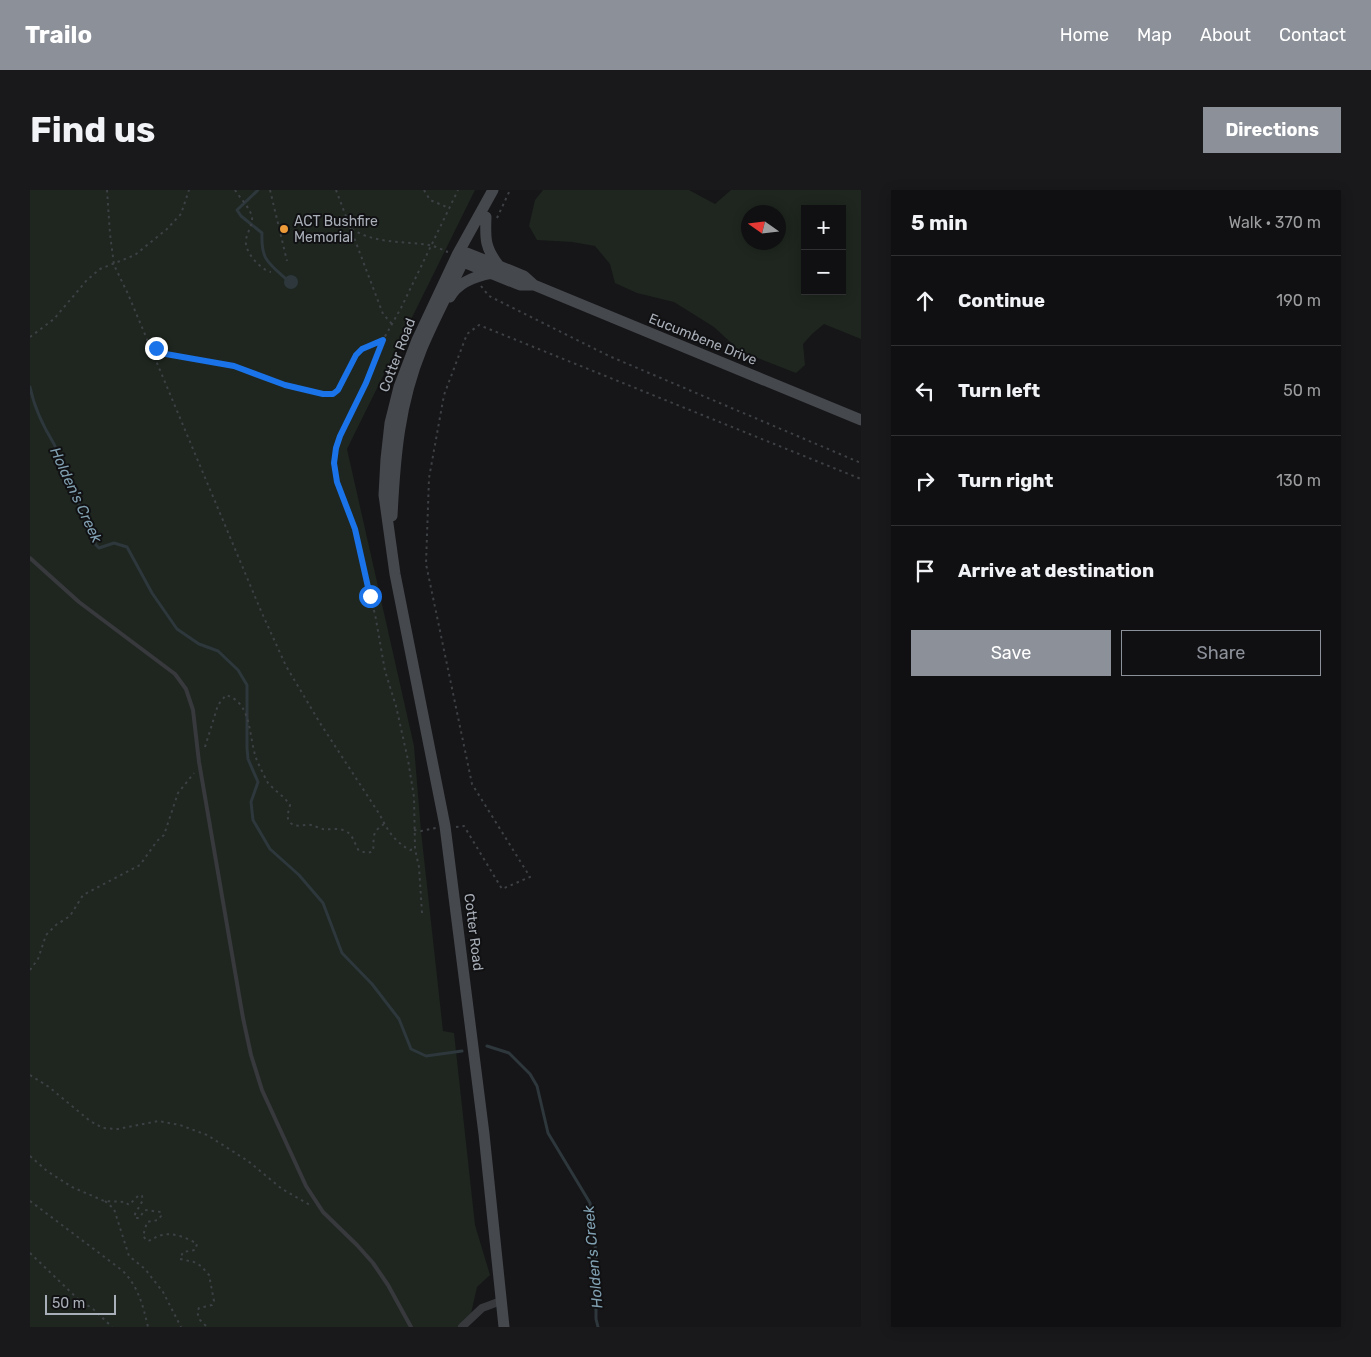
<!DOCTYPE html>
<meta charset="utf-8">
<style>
body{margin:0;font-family:Rubik,sans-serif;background:#19191b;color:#f1f3f6}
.controls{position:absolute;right:15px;top:15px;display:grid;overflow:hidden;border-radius:0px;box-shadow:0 2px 12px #0003}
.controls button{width:45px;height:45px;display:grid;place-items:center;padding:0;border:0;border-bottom:1px solid #303032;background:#101012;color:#f1f3f6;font:25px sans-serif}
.compass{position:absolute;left:711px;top:15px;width:45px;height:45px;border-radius:50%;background:#101012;box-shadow:0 2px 12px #0003;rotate:284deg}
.scale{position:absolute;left:15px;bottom:12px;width:71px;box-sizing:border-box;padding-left:5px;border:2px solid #a9afb8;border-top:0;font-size:14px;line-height:18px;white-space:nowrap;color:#a9afb8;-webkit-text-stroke:4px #111113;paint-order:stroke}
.stop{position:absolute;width:15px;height:15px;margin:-11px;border:4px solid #1a73e8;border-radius:50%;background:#fff}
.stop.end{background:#1a73e8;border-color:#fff;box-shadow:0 1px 5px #0008}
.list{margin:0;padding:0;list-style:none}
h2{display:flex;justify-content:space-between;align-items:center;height:65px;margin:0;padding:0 20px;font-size:21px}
h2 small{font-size:16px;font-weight:400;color:#9c9d9f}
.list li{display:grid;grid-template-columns:32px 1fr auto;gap:15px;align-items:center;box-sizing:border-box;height:90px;padding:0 20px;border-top:1px solid #303032}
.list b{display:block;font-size:19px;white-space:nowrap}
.list em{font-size:16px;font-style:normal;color:#9c9d9f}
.actions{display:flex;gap:10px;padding:15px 20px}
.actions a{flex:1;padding:11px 0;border:1px solid #8c9099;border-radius:0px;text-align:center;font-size:18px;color:#8c9099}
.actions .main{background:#8c9099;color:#fff}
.icon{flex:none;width:28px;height:28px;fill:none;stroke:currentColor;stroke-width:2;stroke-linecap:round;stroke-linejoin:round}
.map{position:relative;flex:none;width:831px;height:1137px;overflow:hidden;border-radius:0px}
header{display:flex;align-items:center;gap:30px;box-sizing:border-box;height:70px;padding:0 25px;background:#8c9099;color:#fff}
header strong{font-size:24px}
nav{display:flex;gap:28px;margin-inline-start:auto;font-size:18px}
.intro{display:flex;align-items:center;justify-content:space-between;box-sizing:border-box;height:120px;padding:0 30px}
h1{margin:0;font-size:35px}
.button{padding:12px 22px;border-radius:0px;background:#8c9099;color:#fff;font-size:18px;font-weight:700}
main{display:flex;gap:30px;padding:0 30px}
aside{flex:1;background:#101012;border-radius:0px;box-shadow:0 2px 12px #0003}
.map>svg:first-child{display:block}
.green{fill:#1e261f;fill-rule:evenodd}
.water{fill:#2d373c}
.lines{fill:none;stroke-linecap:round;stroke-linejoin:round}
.stream{stroke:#2d373c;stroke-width:3}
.path{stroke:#3d4044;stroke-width:2;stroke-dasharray:2.5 4;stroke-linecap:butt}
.service{stroke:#37393d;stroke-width:4}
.minor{stroke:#37393d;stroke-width:8}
.secondary{stroke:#45484d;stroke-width:11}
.route{stroke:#1a73e8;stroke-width:6}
.poi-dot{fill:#ed9b39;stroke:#111113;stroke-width:2}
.labels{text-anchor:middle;stroke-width:4;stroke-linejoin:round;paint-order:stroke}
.poi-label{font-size:14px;fill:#a9afb8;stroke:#111113;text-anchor:start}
.street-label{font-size:14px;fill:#a9afb8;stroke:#111113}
.water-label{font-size:15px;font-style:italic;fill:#81a1b2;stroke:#111113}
</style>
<header>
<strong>Trailo</strong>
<nav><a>Home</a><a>Map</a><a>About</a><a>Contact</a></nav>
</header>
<div class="intro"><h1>Find us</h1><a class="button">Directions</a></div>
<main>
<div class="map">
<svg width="831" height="1137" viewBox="0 0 831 1137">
<rect width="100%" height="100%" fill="#161618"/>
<path class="green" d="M0,0H445L317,259L384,556L391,641L413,841L424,843L445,1035L460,1085L447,1097L438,1137H0Z
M513,0H659L685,14L701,0H831V149L794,134L782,144L773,154L775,175L766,183L710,161L684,137L644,112L607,103L585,93L580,74L565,56L542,52L507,50L499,36L505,10ZM775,19H812V101H775ZM718,22H748V52H718Z"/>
<path class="water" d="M254 92a7 7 0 1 1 14 0a7 7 0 1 1-14 0Z"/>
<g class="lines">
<path class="stream" d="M228,0L207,20L211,26L232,43C231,69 237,72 256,89
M0,197C4,217 13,236 24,254L66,355L69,358L84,353L97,357L122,403L147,439L169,454L188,461L208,480L217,495V558L218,569L228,592L221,612L223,630L240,659L269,685L293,713L312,763L342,794L369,829L381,859L396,866L432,861
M457,856L479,863L500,884L507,896L518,943L560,1013L566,1064V1129L568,1137"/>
<path class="path" d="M77,0L80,44L84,75L98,104L231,421L256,476L290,533L350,625C357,640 365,652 380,660L385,659
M205,0C210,8 220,18 222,27C223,35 217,42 216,50C214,62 231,80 241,82
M240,0L257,71
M306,0L353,124L362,134
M394,0L400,10L419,18
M467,28L480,0
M322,39C345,54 373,51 399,55C406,56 412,60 418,62
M451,96L459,106L579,166L831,273
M0,147L24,129L57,90L70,79L105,65L137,39L151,24L159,0
M118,154L130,163L205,176L255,195L293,203L303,204L308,200L326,165L332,159L353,150
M175,557L188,515L196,505C225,514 217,552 229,575C232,581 235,588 238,593C245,601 254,606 260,615C259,621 256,626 259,631C264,639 274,634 281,635C285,636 289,638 293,639C299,640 307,638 313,640C323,643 324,653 329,661C348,666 342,658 344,646C345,640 350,637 354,634
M426,637L434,636L472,699L500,687L442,594L396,374L399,288L414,205L437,144L449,135L831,289
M384,640L391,641L406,638
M392,723L389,677L385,659L384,607L378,570L366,516L355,481L345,424L334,386L325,339L307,292L305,281L304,266L310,246L336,193L353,150L371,118L428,0
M0,780L8,769L16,745L26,735L40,726L53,705L110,675L127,651L134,645L148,603L164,583
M0,885L19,897L60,931L73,938L88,939L128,931L150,935L177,945L218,971L252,999L280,1015
M0,966L17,981L42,997L74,1011L95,1012L99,1015L109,1005L112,1006L113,1010L105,1024V1028H109L115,1020L131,1022V1026L128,1030L117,1032L113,1046L117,1051C123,1050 126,1046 132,1045C142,1042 158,1048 167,1054L165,1060L153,1062L150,1069L164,1072L171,1076L179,1085L184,1111L182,1115L169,1118L167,1122L170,1130L177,1137
M0,1011L93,1081C109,1098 113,1116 118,1137
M75,1011L84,1019L99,1066L115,1079L133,1102L151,1137
M0,1063L50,1111L62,1118L82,1137"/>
<path class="service" d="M0,368L49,412L145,484L156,499L163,520L169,572L213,828L221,865L232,900L276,996L293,1022L327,1055L343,1073L358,1095L381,1137"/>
<path class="minor" d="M432,1137L452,1118L471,1111"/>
<path class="secondary" d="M463,0L427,65L387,150L369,197L360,233L356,269L354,305L365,384L415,636L454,944L474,1137
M456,27C455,49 455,58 469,76
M427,65L433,72L490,95H504L831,230
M430,65L437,63L494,86L504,95
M420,107C428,92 446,86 462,83
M362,326C365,267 369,214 392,158C405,127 422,96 436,65"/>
</g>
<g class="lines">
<path class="route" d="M126,158L130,163L204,176L255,195L293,204H303L308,200L326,165L332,159L353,150L336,193L310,246L306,258L304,273L307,292L325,339L340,406"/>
</g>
<circle class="poi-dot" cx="254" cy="39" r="5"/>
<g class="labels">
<g class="poi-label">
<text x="264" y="36">ACT Bushfire<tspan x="264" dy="16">Memorial</tspan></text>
</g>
<g class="street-label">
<text transform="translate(673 149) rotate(22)" y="5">Eucumbene Drive</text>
<text transform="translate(367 165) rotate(-69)" y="5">Cotter Road</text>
<text transform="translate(444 742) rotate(83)" y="5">Cotter Road</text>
</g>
<g class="water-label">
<text transform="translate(46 305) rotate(65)" y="5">Holden's Creek</text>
<text transform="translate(563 1067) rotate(-95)" y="5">Holden's Creek</text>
</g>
</g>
</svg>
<div class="controls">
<button>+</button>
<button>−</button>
</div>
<svg class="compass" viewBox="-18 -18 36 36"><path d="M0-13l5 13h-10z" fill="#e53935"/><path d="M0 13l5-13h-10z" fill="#9c9d9f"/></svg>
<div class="scale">50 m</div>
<div class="stop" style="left:340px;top:406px"></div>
<div class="stop end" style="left:126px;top:158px"></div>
</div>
<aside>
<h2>5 min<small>Walk · 370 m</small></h2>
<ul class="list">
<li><svg class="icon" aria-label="ahead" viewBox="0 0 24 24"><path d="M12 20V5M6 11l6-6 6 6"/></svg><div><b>Continue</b></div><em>190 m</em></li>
<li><svg class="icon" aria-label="left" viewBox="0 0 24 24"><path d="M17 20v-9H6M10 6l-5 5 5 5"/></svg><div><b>Turn left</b></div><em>50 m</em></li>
<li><svg class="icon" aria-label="right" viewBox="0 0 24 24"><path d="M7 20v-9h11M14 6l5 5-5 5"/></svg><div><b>Turn right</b></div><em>130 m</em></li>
<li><svg class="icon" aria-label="arrive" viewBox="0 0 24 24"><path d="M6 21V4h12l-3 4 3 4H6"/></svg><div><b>Arrive at destination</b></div></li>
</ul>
<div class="actions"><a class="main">Save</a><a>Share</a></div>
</aside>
</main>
